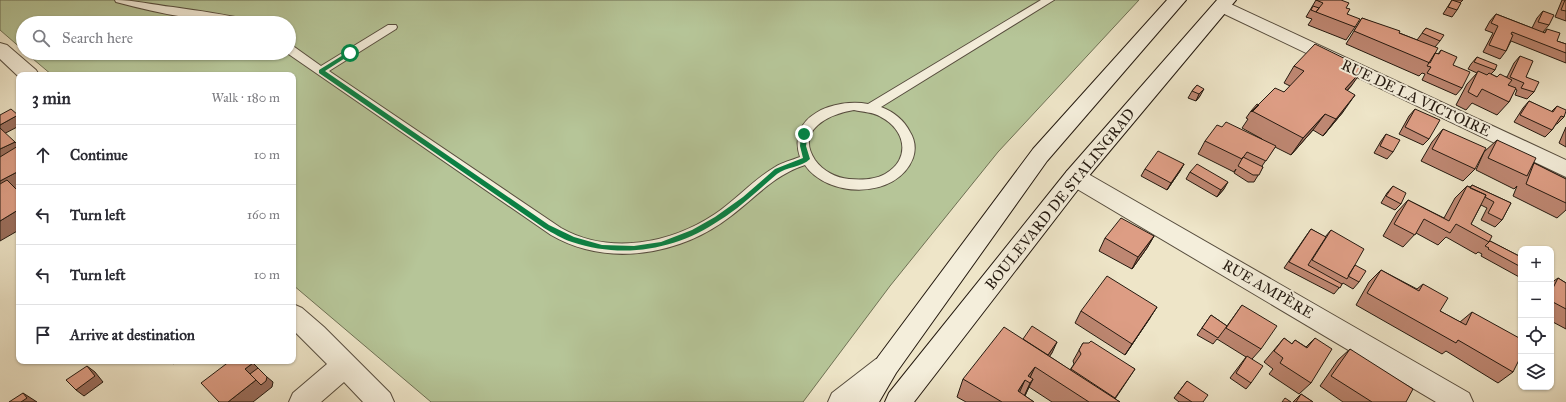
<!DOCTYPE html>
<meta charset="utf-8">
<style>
body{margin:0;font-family:"IM FELL Great Primer",serif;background:#f7f7f7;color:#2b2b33}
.controls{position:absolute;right:12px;bottom:12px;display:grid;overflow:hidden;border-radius:8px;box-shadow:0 1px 3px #0004}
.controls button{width:36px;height:36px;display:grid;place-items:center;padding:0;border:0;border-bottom:1px solid #e1e1e2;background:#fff;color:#2b2b33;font:20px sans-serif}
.stop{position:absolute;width:12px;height:12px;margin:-9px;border:3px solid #0b8043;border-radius:50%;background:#fff}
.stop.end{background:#0b8043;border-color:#fff;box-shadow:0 1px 4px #0008}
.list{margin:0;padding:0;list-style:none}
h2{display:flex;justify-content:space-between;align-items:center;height:52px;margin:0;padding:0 16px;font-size:17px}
h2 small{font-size:13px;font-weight:400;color:#7c7c81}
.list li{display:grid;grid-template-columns:26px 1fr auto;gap:12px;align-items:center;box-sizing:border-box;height:60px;padding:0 16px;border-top:1px solid #e1e1e2}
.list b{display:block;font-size:15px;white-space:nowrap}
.list em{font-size:13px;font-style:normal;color:#7c7c81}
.icon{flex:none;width:22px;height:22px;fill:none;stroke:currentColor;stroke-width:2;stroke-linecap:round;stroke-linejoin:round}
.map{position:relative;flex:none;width:1566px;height:402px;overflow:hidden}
.search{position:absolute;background:#fff;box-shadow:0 1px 3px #0004;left:16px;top:16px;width:280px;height:44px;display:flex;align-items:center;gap:10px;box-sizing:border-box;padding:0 14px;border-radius:22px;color:#7c7c81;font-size:15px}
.panel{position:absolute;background:#fff;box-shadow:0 1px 3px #0004;left:16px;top:72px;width:280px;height:292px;border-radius:8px}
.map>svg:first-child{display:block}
.green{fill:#b6c598;stroke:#6e7054}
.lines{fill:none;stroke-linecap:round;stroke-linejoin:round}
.lane-casing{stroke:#574d3e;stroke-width:2}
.street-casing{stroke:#574d3e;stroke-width:2}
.secondary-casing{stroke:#251a10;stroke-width:2}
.lane{fill:#f4eedb;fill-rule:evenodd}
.street{fill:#f4eedb;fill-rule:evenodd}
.secondary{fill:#f4eedb;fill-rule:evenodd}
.wall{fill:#be8772;stroke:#251a10}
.shaded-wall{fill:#9b6e5c;stroke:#251a10}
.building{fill:#dd9d84;stroke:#251a10}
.route{fill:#0b8043}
.labels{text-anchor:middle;stroke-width:4;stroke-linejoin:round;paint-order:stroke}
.street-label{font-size:15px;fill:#251a10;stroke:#f4eedb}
</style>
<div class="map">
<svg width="1566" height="402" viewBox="0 0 1566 402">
<rect width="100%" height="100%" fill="#eee5c8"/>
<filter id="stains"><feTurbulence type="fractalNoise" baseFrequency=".005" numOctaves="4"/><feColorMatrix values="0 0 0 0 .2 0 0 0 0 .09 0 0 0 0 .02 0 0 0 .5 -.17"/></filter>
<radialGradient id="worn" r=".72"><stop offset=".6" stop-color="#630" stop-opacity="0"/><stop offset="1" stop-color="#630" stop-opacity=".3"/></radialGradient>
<path class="green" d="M0,0H1139L998,152L890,286L803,402H431L293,285V75H52L26,53H289V23H23V50L0,30Z"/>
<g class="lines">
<g class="lane-casing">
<path id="lane" d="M115,0C135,0 153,5 173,7C199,11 226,14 252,21L253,23C208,23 160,14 116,2Z
M1041,0H1054L881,107C894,112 904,120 910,132C915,140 916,149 913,158C897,200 827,198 805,165C774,175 756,197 731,216C681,255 608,268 551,235L287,53H289V45L293,46L321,66L388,25H396L397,27L396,29L329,71L561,228C609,255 670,244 715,214C736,200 753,180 775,167C783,162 792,160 800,157C786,115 836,98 868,104ZM854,110C863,112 873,112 881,117C905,129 912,159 885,174C874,180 861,180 849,179C836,178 823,171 815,160C795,130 829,114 854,110Z"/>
</g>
<g class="street-casing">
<path id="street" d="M1222,0L1566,160V177L1216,10L1213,6L1216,2Z
M0,43L7,45L36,70L39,75H19V77L0,59Z
M1075,169L1083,171L1469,393L1473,402H1436L1067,183L1064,177L1067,171Z
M293,304L302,308L324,327L390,393L394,402H363L344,382L321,402H289L293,393L327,364L293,330Z
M885,356L894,359L898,367L894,375L861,402H828L832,393L876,359Z"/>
</g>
<g class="secondary-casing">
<path id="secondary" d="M1167,0H1186L1047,161L896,373L879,402H852L878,357L1033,149Z
M1217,0H1236L1083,183L914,402H885L889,393L1067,171Z"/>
</g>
<use href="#lane" class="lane"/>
<use href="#street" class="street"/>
<use href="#secondary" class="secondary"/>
</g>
<path class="wall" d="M1316,0L1346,8L1347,14L1355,27L1346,40L1308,25L1312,19L1306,17Z
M1452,0H1463L1460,3L1457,10L1452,17L1443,14Z
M1562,0H1566V21L1555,17Z
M1543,11L1549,25L1543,32L1544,33L1547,29L1557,41L1566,44V63L1511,41L1506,51L1500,59L1483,52L1493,33L1485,30L1490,21L1496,14L1532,28L1537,18Z
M1362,18L1417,40L1426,28L1440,41L1435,47V53L1438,54L1441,50L1453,65L1462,88L1456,95L1422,80L1425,74L1422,73L1419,76L1346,44Z
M1520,56L1526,77L1534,92L1527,99L1515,95L1517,90L1515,89L1509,102L1497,115L1472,103L1466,110L1456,105L1467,84L1477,73L1468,69L1471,64L1477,57L1495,70L1491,74L1497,77H1507L1514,63Z
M1294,66L1352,85L1347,91L1343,112L1323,136L1313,130L1291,155L1275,147L1262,166L1263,167L1254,182H1248L1234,173L1236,169L1234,172L1198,154L1205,141L1222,127L1262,139L1242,128L1248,119L1246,118L1251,111L1259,105L1284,92L1290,86L1284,83Z
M1197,85L1200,96L1196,101L1188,98L1192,91Z
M1529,101L1551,112L1557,106L1564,117L1557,124H1556L1552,130L1545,137L1514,122L1523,108Z
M1415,109L1429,139L1423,145L1399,134L1409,116Z
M1566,127V147L1559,143Z
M1443,129L1475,169L1463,181L1421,161L1432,142Z
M1386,134L1393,152L1387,159L1374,153L1381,141Z
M1497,140L1533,165L1534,163L1566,179V210L1557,218L1513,196L1517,186L1514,189L1476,170L1484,152Z
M1184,164L1180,171L1167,190L1141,176L1145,169Z
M1190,172L1224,189L1217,197L1186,179Z
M1472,185L1511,203L1502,220L1495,227L1481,220L1487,208L1481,205L1471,224L1490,241L1521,257V278L1481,256L1482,254L1478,252L1476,254L1446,237L1438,245L1416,233L1403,247L1383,236L1397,212L1408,200L1444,218L1455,198L1467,186L1470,187Z
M1393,186L1401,204L1395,210L1381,203L1387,193Z
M1311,229L1325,237L1331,230L1355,265L1359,282L1353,289L1343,283L1334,294L1284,268L1306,236Z
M1154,236L1147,248L1132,269L1099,251L1105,238Z
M1381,270L1417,289L1423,284L1440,311L1460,322L1472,312L1513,372L1498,383L1446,351L1442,354L1356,305L1369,282Z
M1558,278L1566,283V329L1551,321V283Z
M1242,305L1261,349L1252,359L1251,383L1246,389L1230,378L1246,357L1217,339L1213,344L1197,335L1211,315L1227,326Z
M1081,311L1150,318L1125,355L1075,323Z
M1284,338L1292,344L1295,340L1306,347L1315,338L1311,383L1299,394L1269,374L1273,369L1264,362Z
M1083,343L1135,369L1115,399L1120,402H1052L1029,387L1025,396L1034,402H966L957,397L963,379L1052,353L1049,356L1070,370L1074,364L1073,361Z
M1350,349L1406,402H1343L1320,386L1338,360Z
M1187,381L1203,402H1179L1174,398Z
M1301,394L1313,402H1293Z"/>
<path class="shaded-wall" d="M1364,68L1352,85L1333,106L1345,89Z
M1204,89L1200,96L1196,101L1199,94Z
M1355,95L1343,112L1323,136L1336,119Z
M1325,114L1313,130L1291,155L1303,138Z
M18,115L19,116V126L0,136V125Z
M15,142L19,146V159L0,170V149Z
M1184,164L1180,171L1167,190L1171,183Z
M19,171V191L0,202V181Z
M1228,182L1224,189L1217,197L1221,190Z
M18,210L19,211V230L0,241V221Z
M1154,236L1147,248L1132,269L1138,257Z
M1157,307L1150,318L1125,355L1132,344Z
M1057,342L1052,353L1040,370L1043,362Z
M170,361H177L173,364Z
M253,363L264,374L256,380L245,369Z
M87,366L95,372L103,382L84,396L76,390Z
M1035,367L1028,382V376Z
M267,377L273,382L272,387L253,402H228L256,380Z
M1033,379L1022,401L1030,383Z
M1025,380L1017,398L1018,391Z
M23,393L37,402H21Z"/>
<path class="building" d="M1316,0H1341L1349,3L1346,8L1350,9L1347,14L1360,19L1355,27L1316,12L1323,3Z
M1452,0L1461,3L1457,10L1448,7Z
M1565,0H1566V11L1561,10Z
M1313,6L1319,8L1316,12L1311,10Z
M1543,11L1554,15L1549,25L1538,22Z
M1496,14L1545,33L1547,29L1560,33L1557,41L1566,44V53L1512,32L1511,34L1513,35L1506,51L1489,45L1498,26L1491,23Z
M1362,18L1400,31L1399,33L1438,48L1430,63L1354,31Z
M1426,28L1444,35L1440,41L1422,33Z
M1315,44L1364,68L1345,89L1355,95L1336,119L1325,114L1303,138L1252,111L1275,88L1284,92L1304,71L1294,66Z
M1441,50L1457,57L1453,65L1470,72L1462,88L1427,73L1431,67L1427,66L1435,53L1439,54Z
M1520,56L1533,61L1526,77L1539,82L1534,92L1521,88L1524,83L1510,77Z
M1477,57L1497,65L1495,70L1474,62Z
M1478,71L1487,75L1489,73L1497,77L1500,74L1512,80L1508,85L1516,88L1509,102L1482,89L1477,97L1468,92Z
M1197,85L1204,89L1199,94L1192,91Z
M1529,101L1553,112L1557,106L1566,110V111L1564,117L1561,116L1552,130L1520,115Z
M1257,104L1259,105L1252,112L1251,111Z
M11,109L18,115L0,125V115Z
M1415,109L1440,120L1429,139L1405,127Z
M1226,122L1276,146L1266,161L1247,152L1242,159L1205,141L1217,125L1222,127Z
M0,128L15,142L0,149Z
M1443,129L1486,148L1475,169L1432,149Z
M1386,134L1400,140L1393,152L1380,146Z
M1497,140L1536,158L1527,176L1488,158Z
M18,146L19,147V171L0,181V157Z
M1158,151L1184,164L1171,183L1145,169Z
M1243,157L1263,167L1259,175H1253L1238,166Z
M1534,163L1566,179V203L1526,184Z
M1197,164L1228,182L1221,190L1190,172Z
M7,180L19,192V211L18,210L0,221V184Z
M1472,185L1511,203L1502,220L1488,213L1494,202L1485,197L1486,195L1470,188Z
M1393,186L1406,193L1401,204L1386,196Z
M1467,186L1486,195L1471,224L1492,236L1489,242L1456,224L1450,233L1424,219L1415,235L1394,224L1408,200L1449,221Z
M1121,218L1154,236L1138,257L1105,238Z
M19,222V227L16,224Z
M1311,229L1326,237L1308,265L1342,284L1340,288L1289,262Z
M1331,230L1364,249L1347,279L1312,260Z
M1490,241L1521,257V267L1488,249L1489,248L1485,246Z
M1355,265L1366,271L1359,282L1348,276Z
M1381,270L1419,291L1423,284L1448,298L1440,311L1466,325L1472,312L1521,339V356L1513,372L1458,340L1456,343L1367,293Z
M1107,276L1157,307L1132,344L1081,311Z
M1558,278L1566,283V309L1551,301V292Z
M1242,305L1277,326L1261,349L1226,328Z
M1211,315L1227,326L1218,338L1202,328Z
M1032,326L1057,342L1048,355L1023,339Z
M1004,327L1120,402H1089L1035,367L1028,376L1033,379L1030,383L1025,380L1018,391L1034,402H1002L963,379Z
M1284,338L1292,344L1295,340L1307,348L1315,338L1332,349L1311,383L1280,363L1283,358L1274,351Z
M1091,341L1135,369L1115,398L1071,369L1081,354L1079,350L1083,343H1089Z
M1350,349L1413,389L1406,402H1372L1331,376Z
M1247,356L1263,366L1251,383L1236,373Z
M230,361H251L253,363L245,369L256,380L228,402H219L201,383Z
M87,366L95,376L76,390L66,380Z
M258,368L267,377L266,381L261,385L250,374Z
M1187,381L1208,395L1203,402H1192L1178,393Z
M23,393L27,398L21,402H9Z
M1301,394L1313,402H1296Z
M1285,398L1291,402H1282Z"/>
<path class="route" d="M348,52L353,53L325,71L549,225L574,237L602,245L634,246L661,242L692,230L715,217L743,197L775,169L803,158L800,146L801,134L804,131L808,134L806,146L810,159C802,167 786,167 777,174C758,190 741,207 720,220C676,250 623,259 572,242C562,239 553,233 544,228L319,73V70Z"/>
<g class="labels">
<g class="street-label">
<text transform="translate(1416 98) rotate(25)" y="5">RUE DE LA VICTOIRE</text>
<text transform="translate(1060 199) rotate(-51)" y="5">BOULEVARD DE STALINGRAD</text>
<text transform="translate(1268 289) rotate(30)" y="5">RUE AMPÈRE</text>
</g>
</g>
<rect width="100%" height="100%" filter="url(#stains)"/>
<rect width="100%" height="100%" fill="url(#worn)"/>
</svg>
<div class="controls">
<button>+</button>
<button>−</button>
<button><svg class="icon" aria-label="locate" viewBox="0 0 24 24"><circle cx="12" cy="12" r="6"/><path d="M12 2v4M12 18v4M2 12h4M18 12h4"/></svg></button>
<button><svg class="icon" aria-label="layers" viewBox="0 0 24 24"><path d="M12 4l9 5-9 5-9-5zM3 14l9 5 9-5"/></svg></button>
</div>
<div class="stop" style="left:350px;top:53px"></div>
<div class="stop end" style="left:804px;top:134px"></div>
<div class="search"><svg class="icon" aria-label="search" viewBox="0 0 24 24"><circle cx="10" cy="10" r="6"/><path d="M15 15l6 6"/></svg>Search here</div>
<section class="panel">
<h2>3 min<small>Walk · 180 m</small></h2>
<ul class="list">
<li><svg class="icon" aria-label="ahead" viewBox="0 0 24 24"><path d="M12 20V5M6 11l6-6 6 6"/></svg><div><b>Continue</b></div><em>10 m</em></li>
<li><svg class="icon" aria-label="left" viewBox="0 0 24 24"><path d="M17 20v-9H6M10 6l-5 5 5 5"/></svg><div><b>Turn left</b></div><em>160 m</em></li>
<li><svg class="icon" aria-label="left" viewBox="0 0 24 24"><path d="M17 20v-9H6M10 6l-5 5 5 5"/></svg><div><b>Turn left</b></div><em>10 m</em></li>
<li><svg class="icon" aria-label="arrive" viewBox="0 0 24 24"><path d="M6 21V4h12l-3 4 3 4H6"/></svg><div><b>Arrive at destination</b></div></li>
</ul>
</section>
</div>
